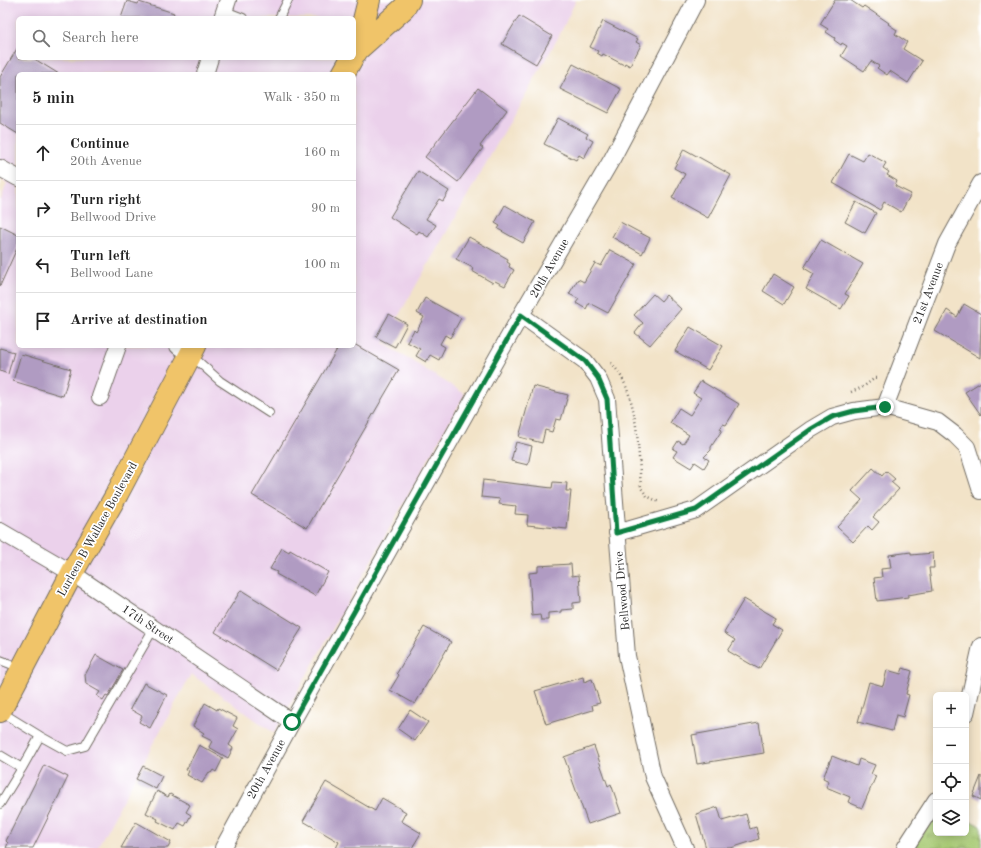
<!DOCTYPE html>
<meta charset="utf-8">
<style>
body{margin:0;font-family:"Old Standard TT",serif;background:#f6f6f6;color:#222}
.controls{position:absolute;right:12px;bottom:12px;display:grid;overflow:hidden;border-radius:6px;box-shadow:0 2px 10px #0003}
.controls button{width:36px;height:36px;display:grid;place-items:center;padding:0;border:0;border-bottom:1px solid #e0e0e0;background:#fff;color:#222;font:20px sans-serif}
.stop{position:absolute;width:12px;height:12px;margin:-9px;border:3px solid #0b8043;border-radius:50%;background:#fff}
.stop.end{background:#0b8043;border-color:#fff;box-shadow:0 1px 4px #0008}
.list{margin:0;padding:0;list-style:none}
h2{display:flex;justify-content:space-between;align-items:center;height:52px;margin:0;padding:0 16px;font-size:17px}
h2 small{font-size:13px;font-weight:400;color:#767676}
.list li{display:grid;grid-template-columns:26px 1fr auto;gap:12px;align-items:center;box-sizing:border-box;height:56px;padding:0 16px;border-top:1px solid #e0e0e0}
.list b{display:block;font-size:15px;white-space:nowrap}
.list p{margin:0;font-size:13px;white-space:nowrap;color:#767676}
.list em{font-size:13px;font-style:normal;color:#767676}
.icon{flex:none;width:22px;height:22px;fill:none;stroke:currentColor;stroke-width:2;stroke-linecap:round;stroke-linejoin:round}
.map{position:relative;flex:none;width:981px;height:848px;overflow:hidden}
.search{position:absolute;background:#fff;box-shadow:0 2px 10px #0003;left:16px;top:16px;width:340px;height:44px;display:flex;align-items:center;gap:10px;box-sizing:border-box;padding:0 14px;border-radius:6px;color:#767676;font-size:15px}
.panel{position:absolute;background:#fff;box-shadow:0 2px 10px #0003;left:16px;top:72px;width:340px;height:276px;border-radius:6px}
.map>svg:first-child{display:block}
.built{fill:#ebd1eb;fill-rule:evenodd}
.park{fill:url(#park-tufts);stroke:#6a7b50}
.building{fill:#b09bc2}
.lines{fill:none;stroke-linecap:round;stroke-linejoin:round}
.lane-casing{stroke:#716b62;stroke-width:10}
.street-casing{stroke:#716b62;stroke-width:18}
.highway-casing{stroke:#716b62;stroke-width:24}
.path{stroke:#716b62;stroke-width:2.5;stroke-dasharray:1 3;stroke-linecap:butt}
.lane{stroke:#fff;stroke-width:8}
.street{stroke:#fff;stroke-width:16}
.highway{stroke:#f0c469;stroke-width:22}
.route{stroke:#0b8043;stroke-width:5}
.labels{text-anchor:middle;stroke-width:3.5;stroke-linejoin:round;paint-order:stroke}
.street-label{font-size:12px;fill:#2b2b2b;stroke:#fff}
</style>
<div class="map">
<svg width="981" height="848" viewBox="0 0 981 848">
<defs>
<pattern id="park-tufts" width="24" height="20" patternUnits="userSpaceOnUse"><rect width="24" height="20" fill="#a9cb74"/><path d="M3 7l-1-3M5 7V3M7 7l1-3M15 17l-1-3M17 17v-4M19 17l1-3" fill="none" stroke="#92ae65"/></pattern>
</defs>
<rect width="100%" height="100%" fill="#fff"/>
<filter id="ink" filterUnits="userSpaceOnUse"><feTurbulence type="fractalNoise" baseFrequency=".025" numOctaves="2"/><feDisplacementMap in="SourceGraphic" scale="8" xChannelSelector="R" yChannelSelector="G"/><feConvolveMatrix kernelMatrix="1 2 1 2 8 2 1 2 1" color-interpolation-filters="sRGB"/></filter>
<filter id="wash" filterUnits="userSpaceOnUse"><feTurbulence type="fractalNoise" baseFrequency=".012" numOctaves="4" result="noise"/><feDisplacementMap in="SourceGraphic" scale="16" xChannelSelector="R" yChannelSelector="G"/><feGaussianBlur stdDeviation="0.9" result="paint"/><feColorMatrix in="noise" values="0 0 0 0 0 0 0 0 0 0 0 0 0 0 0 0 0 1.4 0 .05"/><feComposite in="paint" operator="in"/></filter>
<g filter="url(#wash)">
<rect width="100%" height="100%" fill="#f2e3c8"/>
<path class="built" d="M0,0H576L559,36L383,343L465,394L274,733L191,674L97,848H0V202L7,183L0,177ZM18,18H354V58H18ZM18,74H354V346H18Z"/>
<path class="park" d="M936,811V833H966V819L981,826V848H913Z"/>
<g id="blocks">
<path class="building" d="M835,0H850L862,8L864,6L889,23L888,24L897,30L895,34L907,42L903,49L922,61L908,83L890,71L887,75L877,68L879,66L871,61L864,71L841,56L847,46L842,43L841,45L834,40L835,38L826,32L828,29L820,24Z
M127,1L138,4L139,2L174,13L173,15L181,18H121Z
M519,16L552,36L536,64L502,44Z
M603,21L638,39L636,42L641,45L630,66L625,63L624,65L603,54L602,56L597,53L598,51L590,47Z
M18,47V58H33L59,74H18V134L0,123V77Z
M573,64L621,89L608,113L560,89Z
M478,88L507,110L480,146L483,148L458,182L425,157Z
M558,118L588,134L586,137L593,141L584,158L579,155L576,160L544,144Z
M684,149L731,175L708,218L672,198L685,174L674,168Z
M868,153L886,163L883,168L889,172L887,175L897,181L895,186L911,194L901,212L884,202L880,210L833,183L849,154L863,161Z
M418,171L449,191L443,201L439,199L426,219L436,225L428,237L419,231L417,234L390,217Z
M856,202L876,213L865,233L845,222Z
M505,205L535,222L523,243L498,229L500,226L495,223Z
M620,222L650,238L642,254L612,237Z
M0,226L18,235V246L0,286Z
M469,237L508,259L507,262L510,264L509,267L514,270L505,286L495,281L493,283L472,271L473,268L456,259Z
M821,240L863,264L845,294L849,296L841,309L806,289L814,274L804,268Z
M610,250L636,264L608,313L589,303L586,309L576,303L579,299L569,294L578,279L584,282L595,263L601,266Z
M773,274L794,287L784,304L763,291Z
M653,294L661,301L666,295L681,309L650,345L635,333L643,323L634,315Z
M425,298L461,318L450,338L445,335L440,344L445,347L439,360L430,355L426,362L416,356L420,349L407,342L414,330L416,332L424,317L417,313Z
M964,304L981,314L980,358L935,331L947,310L957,317Z
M389,314L407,324L395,347L376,337Z
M690,327L723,346L708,370L675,351Z
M354,344L399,370L307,528L252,495L339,346H354Z
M0,348L14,352L8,374L0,371Z
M21,354L71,369L63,396L13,381Z
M701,381L739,404L726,425L723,424L720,429L722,430L711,447V450L704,457L709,460L704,468L695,462L691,468L673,457L677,451L673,449L678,441L683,444L689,435L670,423L679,408L690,415L701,398L693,393Z
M981,382V415L965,392Z
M533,386L568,395L561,420L556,419L552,432L545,430L542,443L519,437Z
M516,442L532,446L528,465L511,461Z
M873,468L882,476L886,471L895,479L891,482L899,489L873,517L879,522L872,530L868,526L853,542L837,527L862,500L852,491Z
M483,480L552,488L553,482L567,483L566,491H571L567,529L527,525L528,515L515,514L516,506L499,504L500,499L481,497Z
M282,548L289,552L290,550L328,572L315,596L276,574L277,572L270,569Z
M911,552V555L933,553L934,568H929L932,591L908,595V597L877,601L874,578L882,577L881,569L891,568L889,555Z
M571,564L572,576L579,575L581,602L573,603V609L561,610V612L548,613V620H541L540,615L532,616L529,573L538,572V566Z
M241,590L302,628L276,670L215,632Z
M744,599L776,618L772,624L782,630L759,669L728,651L735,640L724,633Z
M424,627L451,642L415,704L390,690L399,675L397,673Z
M96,655L123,670L108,696L106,695L103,700L97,696L100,692L86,684L85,675Z
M903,668L912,671L906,694L909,695L903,717L896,715L892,731L858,722L869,682L883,686L887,670L901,674Z
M583,677L584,682L592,679L600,703L592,705L593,710L546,724L535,691Z
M144,683L167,695L150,728L139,722L142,716L130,709Z
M205,703L217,710L218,708L237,718L233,726L238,729L229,745L233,748L228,758L209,747L212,741L202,736L204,733L193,726Z
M410,710L428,722L415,741L398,729Z
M759,723L764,753L697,764L692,735Z
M199,745L223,758L216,772L213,770L211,773L209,772L202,783L187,775L189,771L186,770Z
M594,746L608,786L611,784L621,813L588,824L564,757Z
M832,756L857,766L859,759L875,765L871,774L876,776L862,808L848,802L850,797L826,787L829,781L823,778Z
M44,765L68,777L33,848H6L8,843L6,841Z
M143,766L162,776L156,789L136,779Z
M981,776V800L973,796Z
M326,782L375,811L382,798L406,812L401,821L421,833L412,848H336L339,842L303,821Z
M157,791L168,797L170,794L190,805L186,812L191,815L185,826L179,823L175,830L157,821L158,819L146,813Z
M718,807L722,821L746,814L750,829L756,827L759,839L731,848H706L696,814Z
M136,822L171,842L168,848H121Z"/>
</g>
</g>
<g filter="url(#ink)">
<use href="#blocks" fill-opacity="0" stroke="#716b62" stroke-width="1"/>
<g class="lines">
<g class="lane-casing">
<path id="lane" d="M225,11L243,18
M279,18L288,0
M191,355L220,381L269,413
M0,660L21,668
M1,712L40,736L67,751L85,746L154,628
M0,755L22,768L0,804
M22,768L40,736"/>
</g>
<g class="street-casing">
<path id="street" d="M222,18L228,0
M205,74L210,58
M0,168L18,178
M521,315L585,361L598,378L607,399L627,656L653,777L685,848
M178,346L191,355
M100,397L118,346
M885,407L947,244L981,183
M0,531L72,573L292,722
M617,533L696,510L810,430L832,417L854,411L885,407L938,422L955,435L967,447L981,491
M966,713L981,646
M223,848L292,722L521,315L612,159L696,0
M905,848L936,800"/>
</g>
<g class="highway-casing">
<path id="highway" d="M357,50L404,8L409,0
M356,52L369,0
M343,74L352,58
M0,711L72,573L117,494L195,346"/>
</g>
<path class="path" d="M611,363C639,391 638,451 641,488L647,496L659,502
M851,392L863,387L875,378H878"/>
<use href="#lane" class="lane"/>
<use href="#street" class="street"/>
<use href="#highway" class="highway"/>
</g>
</g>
<g class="lines" filter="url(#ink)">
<path class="route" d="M292,722L521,315L585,361L598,378L607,399L616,533L696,510L810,430L832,417L854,411L885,407"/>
</g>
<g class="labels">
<g class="street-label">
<text transform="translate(549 268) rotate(-60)" y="4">20th Avenue</text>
<text transform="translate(928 293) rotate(-69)" y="4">21st Avenue</text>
<text transform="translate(97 529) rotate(-61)" y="4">Lurleen B Wallace Boulevard</text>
<text transform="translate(622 591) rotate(-95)" y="4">Bellwood Drive</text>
<text transform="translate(148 624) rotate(34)" y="4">17th Street</text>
<text transform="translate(266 769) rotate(-61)" y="4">20th Avenue</text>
</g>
</g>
</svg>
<div class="controls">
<button>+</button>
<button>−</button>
<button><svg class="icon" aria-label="locate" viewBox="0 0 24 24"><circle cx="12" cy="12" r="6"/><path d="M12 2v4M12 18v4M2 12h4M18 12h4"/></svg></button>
<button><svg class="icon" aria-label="layers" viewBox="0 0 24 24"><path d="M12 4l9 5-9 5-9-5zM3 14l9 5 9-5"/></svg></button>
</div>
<div class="stop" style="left:292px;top:722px"></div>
<div class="stop end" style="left:885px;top:407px"></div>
<div class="search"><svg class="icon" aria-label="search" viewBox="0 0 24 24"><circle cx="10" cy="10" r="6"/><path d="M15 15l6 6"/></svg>Search here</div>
<section class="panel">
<h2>5 min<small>Walk · 350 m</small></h2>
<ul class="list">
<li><svg class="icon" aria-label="ahead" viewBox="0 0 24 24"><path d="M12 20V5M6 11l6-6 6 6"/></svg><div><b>Continue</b><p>20th Avenue</p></div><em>160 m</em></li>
<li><svg class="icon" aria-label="right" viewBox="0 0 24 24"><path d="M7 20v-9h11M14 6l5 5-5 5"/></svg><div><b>Turn right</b><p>Bellwood Drive</p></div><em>90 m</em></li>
<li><svg class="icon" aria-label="left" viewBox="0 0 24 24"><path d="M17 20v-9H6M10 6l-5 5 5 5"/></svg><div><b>Turn left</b><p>Bellwood Lane</p></div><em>100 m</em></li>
<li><svg class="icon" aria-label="arrive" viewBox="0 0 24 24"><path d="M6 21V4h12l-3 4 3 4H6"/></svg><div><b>Arrive at destination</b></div></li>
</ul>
</section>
</div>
